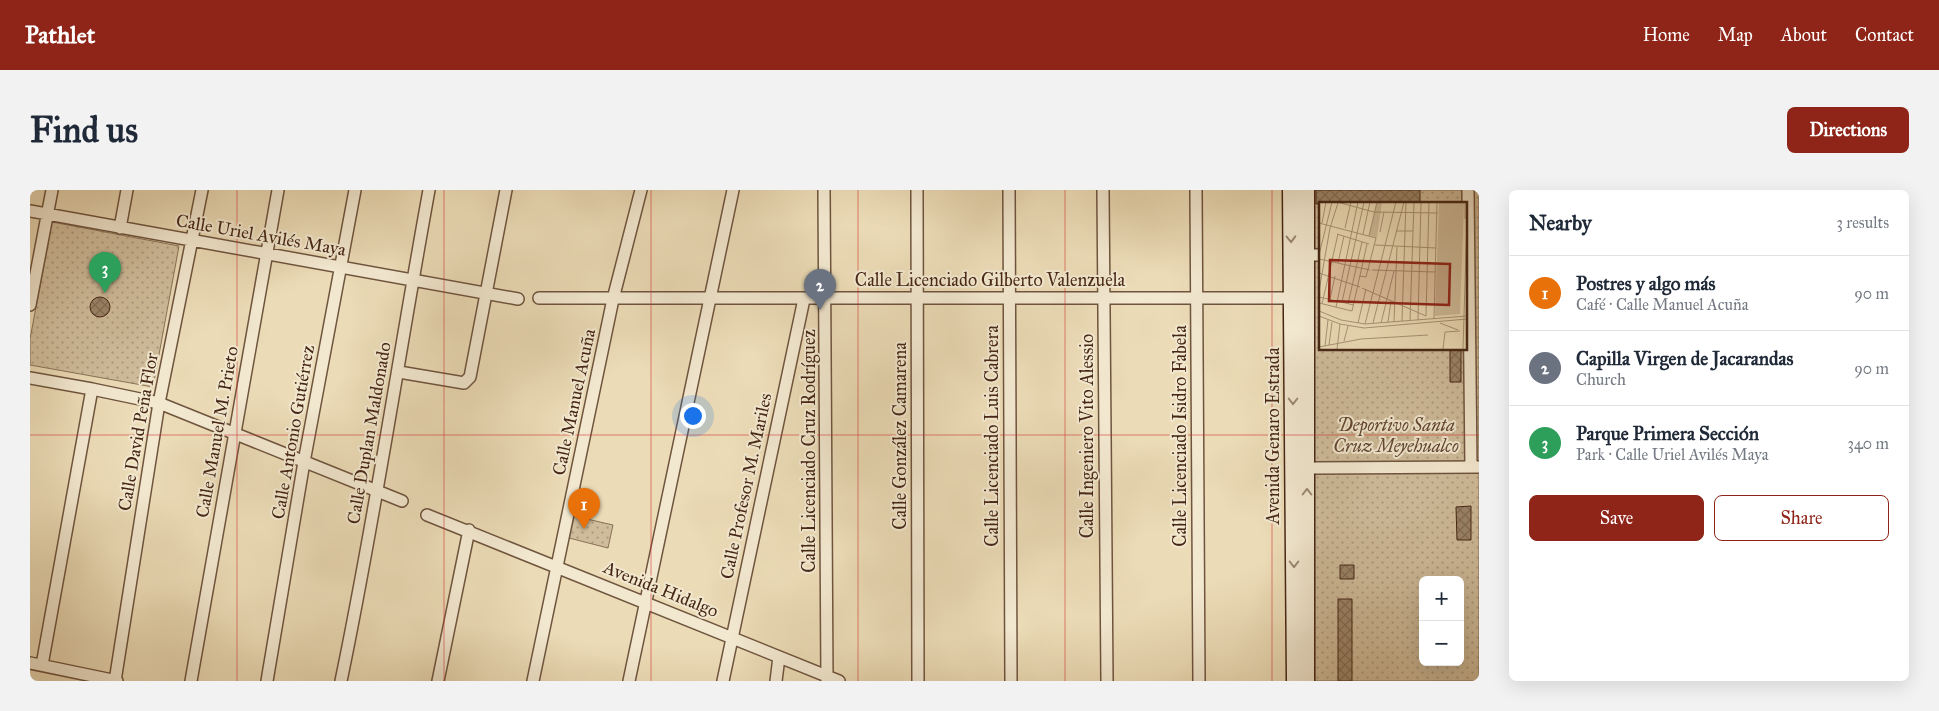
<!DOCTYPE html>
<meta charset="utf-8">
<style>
body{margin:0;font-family:"IM FELL Great Primer",serif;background:#f2f2f3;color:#1f2937}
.controls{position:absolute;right:15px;bottom:15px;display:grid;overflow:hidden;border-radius:8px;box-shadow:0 5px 20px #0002}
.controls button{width:45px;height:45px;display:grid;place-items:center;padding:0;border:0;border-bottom:1px solid #e0e1e3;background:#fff;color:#1f2937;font:25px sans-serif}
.you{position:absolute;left:662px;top:225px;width:18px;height:18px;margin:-12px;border:4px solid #fff;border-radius:50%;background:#1a73e8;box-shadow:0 0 0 8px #1a73e833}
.badge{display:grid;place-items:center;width:32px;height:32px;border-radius:50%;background:#8f2418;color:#fff;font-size:16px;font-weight:700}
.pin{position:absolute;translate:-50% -41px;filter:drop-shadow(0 1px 2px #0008)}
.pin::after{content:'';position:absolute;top:26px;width:18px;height:15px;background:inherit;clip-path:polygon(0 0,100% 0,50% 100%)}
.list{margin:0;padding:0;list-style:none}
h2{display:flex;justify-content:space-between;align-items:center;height:65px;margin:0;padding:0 20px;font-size:21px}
h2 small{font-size:16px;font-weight:400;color:#747a83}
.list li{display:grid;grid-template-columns:32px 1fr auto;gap:15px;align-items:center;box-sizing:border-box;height:75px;padding:0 20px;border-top:1px solid #e0e1e3}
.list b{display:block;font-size:19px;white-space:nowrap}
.list p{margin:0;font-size:16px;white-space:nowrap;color:#747a83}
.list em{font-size:16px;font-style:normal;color:#747a83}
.actions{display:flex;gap:10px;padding:15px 20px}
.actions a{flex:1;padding:11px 0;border:1px solid #8f2418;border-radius:8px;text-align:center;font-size:18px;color:#8f2418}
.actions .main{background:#8f2418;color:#fff}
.map{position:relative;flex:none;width:1449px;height:491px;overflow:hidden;border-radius:8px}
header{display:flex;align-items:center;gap:30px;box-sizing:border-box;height:70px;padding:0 25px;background:#8f2418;color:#fff}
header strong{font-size:24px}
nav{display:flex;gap:28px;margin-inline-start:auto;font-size:18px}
.intro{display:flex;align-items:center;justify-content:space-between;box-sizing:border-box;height:120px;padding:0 30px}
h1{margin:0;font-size:35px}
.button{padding:12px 22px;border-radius:8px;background:#8f2418;color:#fff;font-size:18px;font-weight:700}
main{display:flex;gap:30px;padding:0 30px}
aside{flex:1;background:#fff;border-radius:8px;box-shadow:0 5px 20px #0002}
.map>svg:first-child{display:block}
.park{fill:url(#park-dots);stroke:#8a7258;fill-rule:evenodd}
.building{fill:url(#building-cross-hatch);stroke:#462716}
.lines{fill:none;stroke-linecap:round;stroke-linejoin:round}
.street-casing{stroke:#6f543e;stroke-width:14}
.secondary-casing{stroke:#462716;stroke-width:19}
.street{stroke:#f2e8d0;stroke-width:11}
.secondary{stroke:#f2e8d0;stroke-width:16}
.oneway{stroke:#9c8873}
.grid{fill:none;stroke:#d62828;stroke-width:1;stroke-opacity:0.55}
.labels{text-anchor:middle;stroke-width:4;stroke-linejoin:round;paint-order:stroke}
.street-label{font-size:18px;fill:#462716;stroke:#f2e8d0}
.park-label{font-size:18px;font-style:italic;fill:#614531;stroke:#f2e8d0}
.inset-road{fill:none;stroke:#a99376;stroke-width:1}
.view{fill:#8f2418;fill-opacity:0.15;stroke:#8f2418;stroke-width:2.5}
.inset-edge{fill:none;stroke:#462716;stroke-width:2.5}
</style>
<header>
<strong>Pathlet</strong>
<nav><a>Home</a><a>Map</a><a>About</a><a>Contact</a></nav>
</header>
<div class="intro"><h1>Find us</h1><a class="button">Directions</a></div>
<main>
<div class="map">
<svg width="1449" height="491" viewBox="0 0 1449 491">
<defs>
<pattern id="park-dots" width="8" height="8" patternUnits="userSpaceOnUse" patternTransform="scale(1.25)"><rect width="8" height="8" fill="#cfbc9b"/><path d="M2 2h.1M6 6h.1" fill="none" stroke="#aa997d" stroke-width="1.8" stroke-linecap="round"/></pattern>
<pattern id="building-cross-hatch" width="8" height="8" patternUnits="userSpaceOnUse" patternTransform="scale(1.25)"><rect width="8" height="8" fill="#9c8569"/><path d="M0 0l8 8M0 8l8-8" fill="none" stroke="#816d55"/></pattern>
</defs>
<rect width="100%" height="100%" fill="#ebdbb6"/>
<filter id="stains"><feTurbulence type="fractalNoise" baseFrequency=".004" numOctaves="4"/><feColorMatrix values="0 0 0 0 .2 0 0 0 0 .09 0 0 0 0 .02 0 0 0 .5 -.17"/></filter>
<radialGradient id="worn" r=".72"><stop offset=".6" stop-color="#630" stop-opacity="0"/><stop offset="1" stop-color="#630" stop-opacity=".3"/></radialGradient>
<path class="park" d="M1284,0H1449V491H1285ZM1290,14H1435V159H1290ZM1393,390H1430V472H1393Z
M22,32L149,56L123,197L0,175V149Z
M544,326L583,335L578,358L539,348Z"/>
<path class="building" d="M1286,0H1390V14H1286Z
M60 117a10 10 0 1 1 20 0a10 10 0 1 1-20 0Z
M1420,159H1431V192H1420Z
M1441,316V350H1427L1426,317Z
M1310,375H1324V389H1310Z
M1308,409H1322V491H1308Z"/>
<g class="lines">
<g class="street-casing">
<path id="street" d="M794,0L797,491
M887,0L888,491
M979,0L981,491
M1073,0L1077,491
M1166,0L1169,491
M1438,0L1441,277
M0,21L488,109
M90,38L97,0
M1276,65H1290
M509,108H1268
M0,115L22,0
M369,182L434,193L440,187L476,0
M0,188L62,199L129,213L372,311
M1285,278L1449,277
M397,325L809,491
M0,473L87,491
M12,475L62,199
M85,491L129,213L172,0
M161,491L248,0
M237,491L274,272L325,0
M311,491C345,328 369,164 399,0
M408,491L439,340
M503,491L583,109L611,0
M599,491L703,0
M693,491L774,109
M746,491L749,467"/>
</g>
<g class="secondary-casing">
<path id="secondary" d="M1261,0L1265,491
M1276,0V491"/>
</g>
<use href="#street" class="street"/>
<use href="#secondary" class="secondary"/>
</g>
<defs><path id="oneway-chevron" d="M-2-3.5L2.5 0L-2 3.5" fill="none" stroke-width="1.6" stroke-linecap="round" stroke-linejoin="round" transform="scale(1.25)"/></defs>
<g class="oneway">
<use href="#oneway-chevron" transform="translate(1261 49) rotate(89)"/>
<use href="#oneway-chevron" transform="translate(1263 211) rotate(90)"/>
<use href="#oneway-chevron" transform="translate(1277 302) rotate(-90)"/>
<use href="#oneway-chevron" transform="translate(1264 374) rotate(90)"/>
</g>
<path class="grid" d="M207,0V491M414,0V491M621,0V491M828,0V491M1035,0V491M1242,0V491M0,245H1449"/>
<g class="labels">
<g class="street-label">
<text transform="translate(231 45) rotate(10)" y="6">Calle Uriel Avilés Maya</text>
<text x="960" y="96">Calle Licenciado Gilberto Valenzuela</text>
<text transform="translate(544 212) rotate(-78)" y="6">Calle Manuel Acuña</text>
<text transform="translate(108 242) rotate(-80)" y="6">Calle David Peña Flor</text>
<text transform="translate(187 242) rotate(-80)" y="6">Calle Manuel M. Prieto</text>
<text transform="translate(263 242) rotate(-80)" y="6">Calle Antonio Gutiérrez</text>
<text transform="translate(339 243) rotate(-80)" y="6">Calle Duplan Maldonado</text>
<text transform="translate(870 246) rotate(-90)" y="6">Calle González Camarena</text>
<text transform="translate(962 246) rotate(-90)" y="6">Calle Licenciado Luis Cabrera</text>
<text transform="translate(1057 246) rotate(-90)" y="6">Calle Ingeniero Vito Alessio</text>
<text transform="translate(1150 246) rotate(-90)" y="6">Calle Licenciado Isidro Fabela</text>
<text transform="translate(1243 246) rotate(-90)" y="6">Avenida Genaro Estrada</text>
<text transform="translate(779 261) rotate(-90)" y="6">Calle Licenciado Cruz Rodríguez</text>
<text transform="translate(716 296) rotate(-78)" y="6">Calle Profesor M. Mariles</text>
<text transform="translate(631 399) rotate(22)" y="6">Avenida Hidalgo</text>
</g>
<g class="park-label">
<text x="1366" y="241">Deportivo Santa<tspan x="1366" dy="21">Cruz Meyehualco</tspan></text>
</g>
</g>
<g transform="translate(1289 12)">
<rect width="148" height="148" fill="#ebdbb6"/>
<path d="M58,0H63L58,36L50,33ZM120,0H145L141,112L116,114Z" fill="#cfbc9b"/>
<path class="inset-road" d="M18,0L55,10L119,11M146,17V0M0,21L57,36L47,75L41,74M3,21L7,0M26,26L32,0M78,29H94M61,30L65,10M18,32L50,42M44,32L51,0M50,34L58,0M56,43L117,46M0,53L13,0M0,57L51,68M19,61L25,34M53,68L116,70M0,71L41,85M43,86L107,114M0,89L11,26L19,1M0,95L35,103M11,97L16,74M23,100L45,0M0,101L33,109L48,42M3,102L19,32M29,102L43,40M17,105L39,0M0,109L22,118L46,122L148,114M0,114L21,122L45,126L148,117M107,114L110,0M115,117L118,0M99,118L102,0M83,119L87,0M91,119L95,0M69,120L72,99M75,120L78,45M39,121L47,87M54,121L85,0M62,121L75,69M121,121L139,128M46,122L77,0M25,139L29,124M10,143L13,120M6,144L9,118M0,145L42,137L109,133M18,147L21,122M124,147L126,130L141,129M144,147L148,16"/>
<path class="view" d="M11,58L131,62L130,103L10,99Z"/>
<rect width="148" height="148" class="inset-edge"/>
</g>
<rect width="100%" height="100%" filter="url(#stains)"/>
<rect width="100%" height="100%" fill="url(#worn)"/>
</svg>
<div class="controls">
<button>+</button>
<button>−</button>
</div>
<div class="you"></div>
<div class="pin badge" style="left:554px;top:339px;background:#e8710a">1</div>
<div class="pin badge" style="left:790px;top:120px;background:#6b7280">2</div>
<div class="pin badge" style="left:75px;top:103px;background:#2e9e5b">3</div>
</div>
<aside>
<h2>Nearby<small>3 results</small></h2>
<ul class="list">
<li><span class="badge" style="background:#e8710a">1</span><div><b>Postres y algo más</b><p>Café · Calle Manuel Acuña</p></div><em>90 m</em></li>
<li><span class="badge" style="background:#6b7280">2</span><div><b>Capilla Virgen de Jacarandas</b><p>Church</p></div><em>90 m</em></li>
<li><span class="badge" style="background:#2e9e5b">3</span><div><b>Parque Primera Sección</b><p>Park · Calle Uriel Avilés Maya</p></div><em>340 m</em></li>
</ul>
<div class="actions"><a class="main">Save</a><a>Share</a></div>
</aside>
</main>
